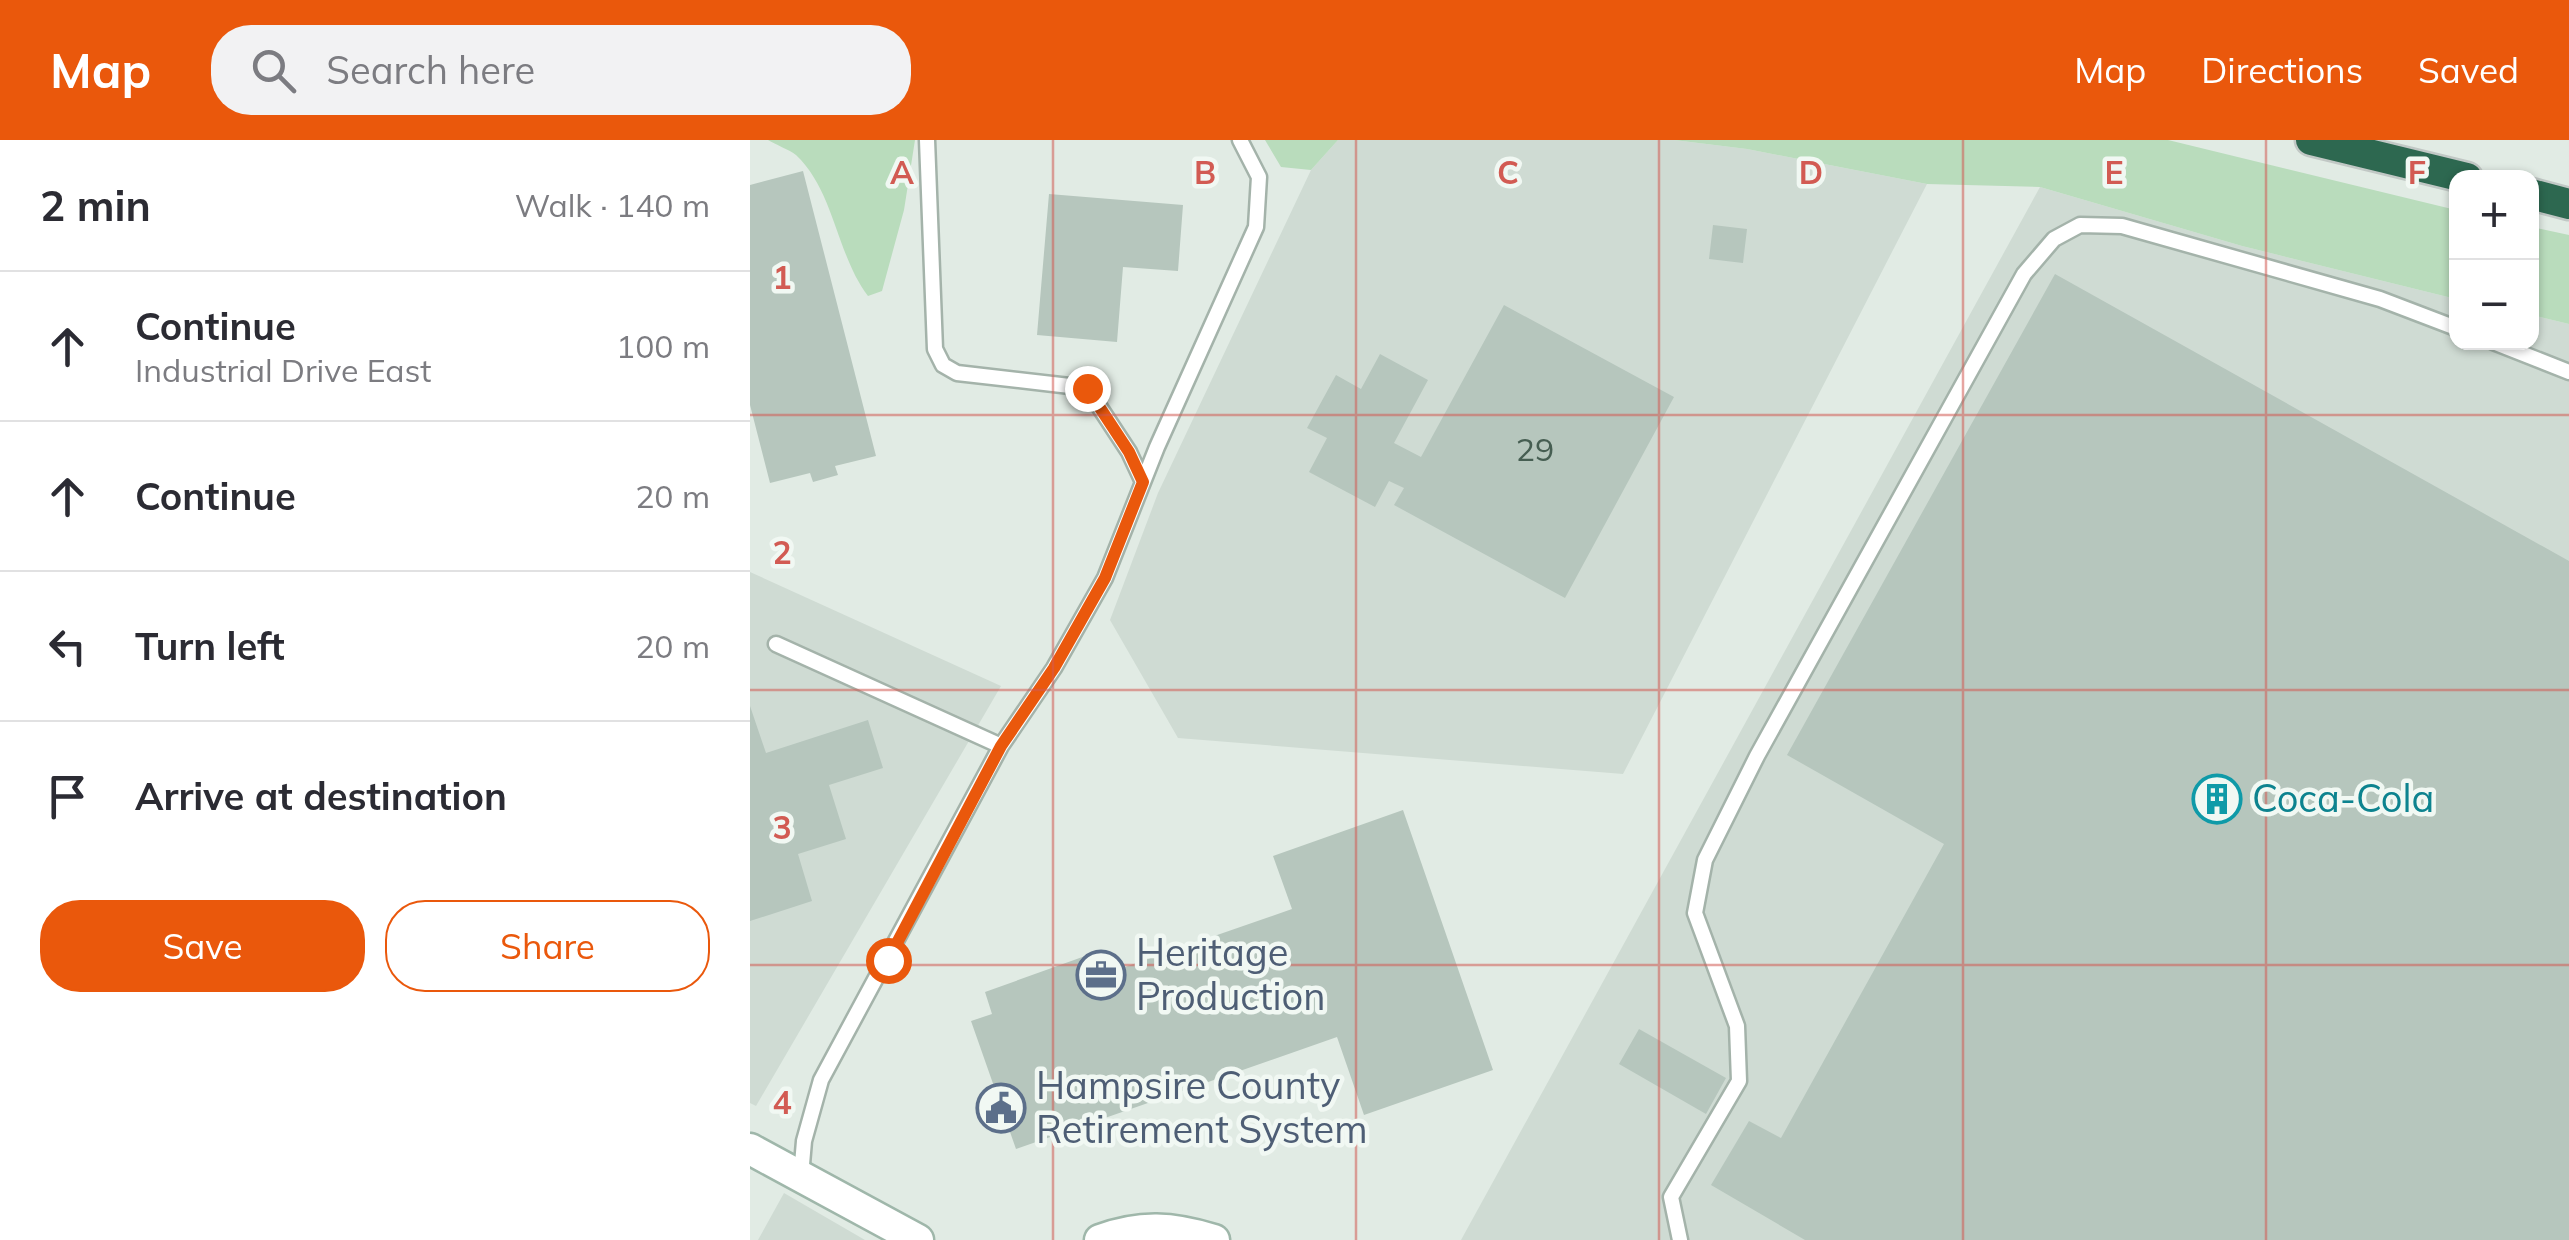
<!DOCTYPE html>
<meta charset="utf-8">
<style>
body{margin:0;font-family:Mulish,sans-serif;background:#f2f2f3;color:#2b2b33}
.controls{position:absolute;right:30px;top:30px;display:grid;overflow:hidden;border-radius:20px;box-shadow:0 2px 8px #0004}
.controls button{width:90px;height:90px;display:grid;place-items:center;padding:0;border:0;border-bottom:2px solid #e1e1e2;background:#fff;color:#2b2b33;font:50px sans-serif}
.stop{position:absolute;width:30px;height:30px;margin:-22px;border:8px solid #ea580c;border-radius:50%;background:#fff}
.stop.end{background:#ea580c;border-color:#fff;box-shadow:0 2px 10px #0008}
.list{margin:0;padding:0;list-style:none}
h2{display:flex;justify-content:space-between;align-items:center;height:130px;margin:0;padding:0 40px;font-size:42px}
h2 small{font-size:32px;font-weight:400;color:#7c7c81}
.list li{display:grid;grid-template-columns:65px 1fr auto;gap:30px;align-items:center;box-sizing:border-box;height:150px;padding:0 40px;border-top:2px solid #e1e1e2}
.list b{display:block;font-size:38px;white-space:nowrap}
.list p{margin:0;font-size:32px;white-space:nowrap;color:#7c7c81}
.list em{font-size:32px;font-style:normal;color:#7c7c81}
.actions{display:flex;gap:20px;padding:30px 40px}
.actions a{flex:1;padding:22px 0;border:2px solid #ea580c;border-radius:40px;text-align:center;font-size:35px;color:#ea580c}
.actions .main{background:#ea580c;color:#fff}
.icon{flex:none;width:55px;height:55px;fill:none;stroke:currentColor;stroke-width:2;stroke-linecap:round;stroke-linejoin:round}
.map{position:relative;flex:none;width:1819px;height:1100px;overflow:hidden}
header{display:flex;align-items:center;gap:60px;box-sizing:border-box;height:140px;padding:0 50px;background:#ea580c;color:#fff}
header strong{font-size:48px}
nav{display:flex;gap:55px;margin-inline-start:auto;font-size:35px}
.search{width:700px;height:90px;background:#f2f2f3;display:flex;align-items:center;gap:25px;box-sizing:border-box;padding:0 35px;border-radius:40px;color:#7c7c81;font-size:38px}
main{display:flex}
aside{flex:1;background:#fff}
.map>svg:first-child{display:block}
.built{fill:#cfdbd3}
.green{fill:#b9dcbc}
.building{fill:#b6c6bd}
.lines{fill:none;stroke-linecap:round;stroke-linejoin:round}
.lane-casing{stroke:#a4b3aa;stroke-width:19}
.secondary-casing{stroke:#9fb7aa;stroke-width:35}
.highway-casing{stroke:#c1c8c5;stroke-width:35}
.lane{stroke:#fff;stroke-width:14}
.secondary{stroke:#fff;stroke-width:30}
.highway{stroke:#2d6850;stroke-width:30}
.route{stroke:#ea580c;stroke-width:12}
.grid{fill:none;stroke:#d25b53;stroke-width:2.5;stroke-opacity:0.55}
.labels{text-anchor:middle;stroke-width:9;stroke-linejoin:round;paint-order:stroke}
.number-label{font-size:32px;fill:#465e52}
.culture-label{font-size:38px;fill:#0d838f;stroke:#f1f8f3;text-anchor:start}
.service-label{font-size:38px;fill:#4e5e75;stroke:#f1f8f3;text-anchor:start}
.grid-label{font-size:32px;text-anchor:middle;font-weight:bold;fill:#d25b53;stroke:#f1f8f3;stroke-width:9;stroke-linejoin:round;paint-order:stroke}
</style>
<header>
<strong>Map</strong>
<div class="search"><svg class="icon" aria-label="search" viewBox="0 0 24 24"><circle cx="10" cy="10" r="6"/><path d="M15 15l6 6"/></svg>Search here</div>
<nav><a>Map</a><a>Directions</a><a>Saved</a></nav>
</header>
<main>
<aside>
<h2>2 min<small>Walk · 140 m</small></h2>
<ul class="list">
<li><svg class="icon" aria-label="ahead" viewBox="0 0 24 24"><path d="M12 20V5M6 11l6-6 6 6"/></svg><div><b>Continue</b><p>Industrial Drive East</p></div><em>100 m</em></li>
<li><svg class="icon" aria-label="ahead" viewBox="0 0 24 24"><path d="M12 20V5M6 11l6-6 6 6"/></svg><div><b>Continue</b></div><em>20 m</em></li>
<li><svg class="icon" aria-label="left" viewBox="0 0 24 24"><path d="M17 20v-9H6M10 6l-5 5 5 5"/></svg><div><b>Turn left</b></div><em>20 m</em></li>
<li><svg class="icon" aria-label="arrive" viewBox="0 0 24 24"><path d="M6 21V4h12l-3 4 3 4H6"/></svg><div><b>Arrive at destination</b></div></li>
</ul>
<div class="actions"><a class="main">Save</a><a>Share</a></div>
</aside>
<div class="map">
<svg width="1819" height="1100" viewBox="0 0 1819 1100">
<rect width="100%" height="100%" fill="#e1ebe4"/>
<path class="built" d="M588,0H924L997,9L1177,44L873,634L428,598L360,480L408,353L561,30Z
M1290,47L1492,106L1706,159V202H1781L1782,175L1819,184V1100H711Z
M0,432L251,546L6,966L0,963Z
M34,1053L115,1100H8Z"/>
<path class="green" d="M18,0H165L154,70L132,151L118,156C86,114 85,52 46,15C38,9 26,5 18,0Z
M515,0H588L561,30L531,27Z
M924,0H1418L1706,70V159L1492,106L1290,47L1177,44L997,9Z
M1782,87L1819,95V184L1782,175Z"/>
<path class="building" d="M53,31L126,316L85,326L88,335L63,342L60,333L20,343L0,265V45Z
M299,54L433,65L428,131L373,127L367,202L287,195Z
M963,85L997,89L993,123L959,119Z
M1305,134L1819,421V1100H1055L961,1045L999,981L1031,998L1194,704L1037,615Z
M754,165L924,257L815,458L644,365L654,348L639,341L625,367L559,332L577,298L557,288L586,235L611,249L630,214L678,240L644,303L671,317Z
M0,566L16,613L118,580L133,628L79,645L96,699L48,714L62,761L0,781Z
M653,670L743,930L614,975L587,897L266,1009L221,881L242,874L235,852L338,815L346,837L542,769L523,716Z
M889,889L976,938L956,974L869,924Z"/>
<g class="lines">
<g class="lane-casing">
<path id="lane" d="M177,0L185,209L193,225L207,233L337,248L379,312L393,342
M1743,202L1819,232
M26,504L251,606
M51,1036L54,1001L71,940L251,606L304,528L355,438L407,307L506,87L509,37L490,0
M930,1100L921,1057L989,941L987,886L945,773L955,720L1007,616L1274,134L1304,99L1330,85L1372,86L1630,159L1706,188"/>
</g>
<g class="secondary-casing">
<path id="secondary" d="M0,1009L168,1100
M350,1100C391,1085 422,1087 464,1100"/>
</g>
<g class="highway-casing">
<path id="highway" d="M1561,0L1717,38
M1781,54L1819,64"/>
</g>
<use href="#lane" class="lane"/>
<use href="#secondary" class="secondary"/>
<use href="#highway" class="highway"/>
</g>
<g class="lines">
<path class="route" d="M138,820L251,606L304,528L355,438L393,342L379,312L337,248"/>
</g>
<path class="grid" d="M303,0V1100M606,0V1100M909,0V1100M1213,0V1100M1516,0V1100M0,275H1819M0,550H1819M0,825H1819"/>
<defs>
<g id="building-ring" transform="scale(2.5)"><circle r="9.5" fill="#f1f8f3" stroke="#0f9aa8" stroke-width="1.5"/><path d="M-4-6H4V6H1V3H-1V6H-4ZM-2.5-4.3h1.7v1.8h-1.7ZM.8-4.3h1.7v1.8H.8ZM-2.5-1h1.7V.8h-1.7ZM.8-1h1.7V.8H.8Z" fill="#0f9aa8"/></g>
<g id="office-ring" transform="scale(2.5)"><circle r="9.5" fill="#f1f8f3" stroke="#5c6f8a" stroke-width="1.5"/><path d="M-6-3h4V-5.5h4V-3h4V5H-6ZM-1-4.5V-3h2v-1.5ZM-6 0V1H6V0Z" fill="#5c6f8a"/></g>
<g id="civic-ring" transform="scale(2.5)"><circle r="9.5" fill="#f1f8f3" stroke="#5c6f8a" stroke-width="1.5"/><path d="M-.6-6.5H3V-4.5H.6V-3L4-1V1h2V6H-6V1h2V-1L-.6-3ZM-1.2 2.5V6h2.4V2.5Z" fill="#5c6f8a"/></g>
</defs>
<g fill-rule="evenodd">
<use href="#building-ring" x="1467" y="659"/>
<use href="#office-ring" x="351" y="835"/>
<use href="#civic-ring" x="251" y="968"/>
</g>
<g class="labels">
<g class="number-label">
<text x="785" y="321">29</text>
</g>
<g class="culture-label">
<text x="1502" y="672">Coca-Cola</text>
</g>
<g class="service-label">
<text x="386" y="826">Heritage<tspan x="386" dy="44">Production</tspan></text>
<text x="286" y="959">Hampsire County<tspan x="286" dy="44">Retirement System</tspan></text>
</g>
</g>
<g class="grid-label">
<text x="152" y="44">A</text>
<text x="455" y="44">B</text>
<text x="758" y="44">C</text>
<text x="1061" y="44">D</text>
<text x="1364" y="44">E</text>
<text x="1667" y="44">F</text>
<text x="32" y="149">1</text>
<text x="32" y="424">2</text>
<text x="32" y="699">3</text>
<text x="32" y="974">4</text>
</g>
</svg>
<div class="controls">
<button>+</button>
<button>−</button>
</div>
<div class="stop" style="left:138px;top:820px"></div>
<div class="stop end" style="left:337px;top:248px"></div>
</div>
</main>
